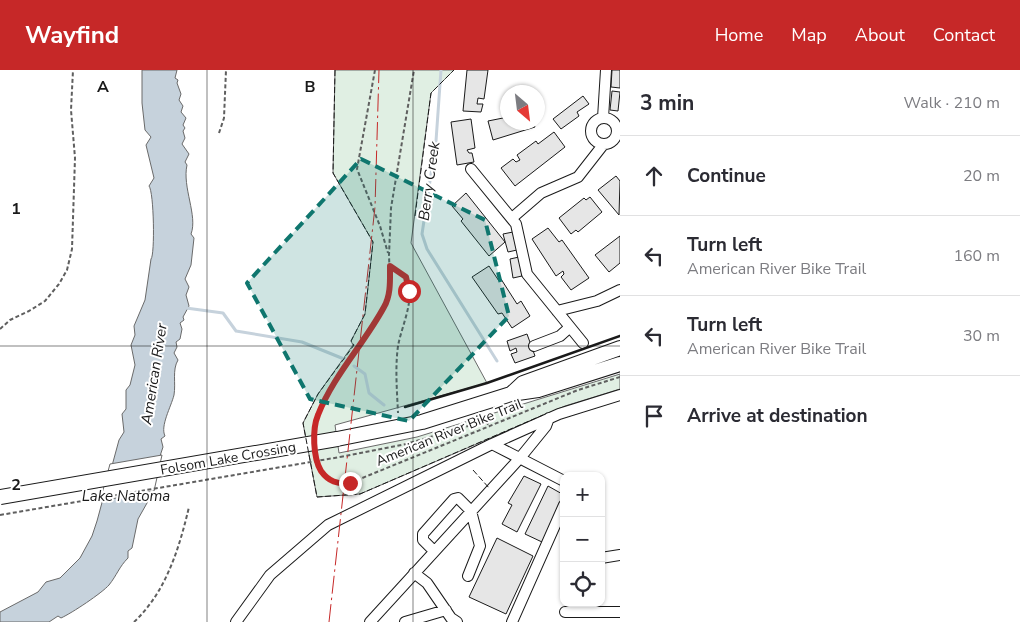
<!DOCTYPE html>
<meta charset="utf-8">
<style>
body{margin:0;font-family:"Nunito Sans",sans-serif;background:#f7f7f7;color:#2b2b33}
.controls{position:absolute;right:15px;bottom:15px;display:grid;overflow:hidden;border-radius:10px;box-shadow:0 1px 4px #0004}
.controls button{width:45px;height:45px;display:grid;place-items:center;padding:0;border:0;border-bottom:1px solid #e1e1e2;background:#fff;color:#2b2b33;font:25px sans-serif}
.compass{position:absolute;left:500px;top:15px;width:45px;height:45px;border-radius:50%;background:#fff;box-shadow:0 1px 4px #0004;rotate:152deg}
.stop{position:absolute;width:15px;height:15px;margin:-11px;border:4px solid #c62828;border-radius:50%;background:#fff}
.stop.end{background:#c62828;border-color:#fff;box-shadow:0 1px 5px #0008}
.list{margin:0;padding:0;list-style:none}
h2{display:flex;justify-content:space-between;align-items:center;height:65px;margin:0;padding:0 20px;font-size:21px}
h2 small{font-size:16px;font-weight:400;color:#7c7c81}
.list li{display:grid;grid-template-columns:32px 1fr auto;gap:15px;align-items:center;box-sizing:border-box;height:80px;padding:0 20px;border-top:1px solid #e1e1e2}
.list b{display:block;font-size:19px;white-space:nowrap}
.list p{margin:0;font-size:16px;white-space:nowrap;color:#7c7c81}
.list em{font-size:16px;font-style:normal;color:#7c7c81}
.icon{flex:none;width:28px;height:28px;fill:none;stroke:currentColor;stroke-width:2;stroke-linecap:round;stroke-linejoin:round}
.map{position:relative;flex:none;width:620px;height:552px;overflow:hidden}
header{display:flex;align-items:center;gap:30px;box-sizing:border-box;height:70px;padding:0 25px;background:#c62828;color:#fff}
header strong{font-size:24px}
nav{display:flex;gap:28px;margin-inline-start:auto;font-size:18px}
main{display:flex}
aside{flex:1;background:#fff}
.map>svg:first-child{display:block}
.green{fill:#e0efe3;stroke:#6a6a6a}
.water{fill:#c6d2dc;stroke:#6a6a6a}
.pier{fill:#fff;stroke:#6a6a6a}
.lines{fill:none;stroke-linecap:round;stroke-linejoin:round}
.stream{stroke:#c6d2dc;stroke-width:3}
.building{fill:#e6e6e6;stroke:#1a1a1a}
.minor-casing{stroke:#1a1a1a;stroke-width:12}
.major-casing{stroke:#1a1a1a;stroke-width:16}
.path{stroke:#5f5f5f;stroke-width:2;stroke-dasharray:4 2.5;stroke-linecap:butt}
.minor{stroke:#fff;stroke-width:10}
.major{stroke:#fff;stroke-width:14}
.major-bridge-casing{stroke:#1a1a1a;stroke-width:16;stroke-linecap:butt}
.path-bridge{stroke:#5f5f5f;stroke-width:2;stroke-dasharray:4 2.5;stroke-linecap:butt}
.major-bridge{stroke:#fff;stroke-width:14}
.fence{stroke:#1a1a1a;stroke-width:1;stroke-dasharray:6 2.5;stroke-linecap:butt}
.wall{stroke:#1a1a1a;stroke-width:2.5}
.power{stroke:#c62828;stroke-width:1;stroke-dasharray:18 4 2.5 4;stroke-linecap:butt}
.route{stroke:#c62828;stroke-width:6}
.marked{fill:#0f766e;fill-opacity:0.2;stroke:#0f766e;stroke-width:4;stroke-dasharray:10 6;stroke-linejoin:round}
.grid{fill:none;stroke:#1a1a1a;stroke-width:1;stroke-opacity:0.55}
.labels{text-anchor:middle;stroke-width:4;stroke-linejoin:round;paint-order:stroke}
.street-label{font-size:14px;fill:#1a1a1a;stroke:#fff}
.water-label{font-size:15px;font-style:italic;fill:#1a1a1a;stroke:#fff}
.grid-label{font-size:16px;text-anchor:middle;font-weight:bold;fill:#1a1a1a;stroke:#fff;stroke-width:4;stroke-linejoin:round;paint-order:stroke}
</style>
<header>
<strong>Wayfind</strong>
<nav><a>Home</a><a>Map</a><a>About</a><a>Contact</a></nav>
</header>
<main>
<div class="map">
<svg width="620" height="552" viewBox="0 0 620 552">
<rect width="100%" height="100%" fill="#fff"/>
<path class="green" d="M335,0H454L431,23L411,173L487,313L335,355L339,383L417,367L620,304V319L565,336L360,424L317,427L303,353L318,324L353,275L351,271L365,244L373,172L333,103Z"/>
<path class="water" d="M142,0H177L175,8L178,10L177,13L181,24L179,30L183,36L181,42L186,48L183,55L185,58L183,61L185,68L182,74L189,84L185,92L187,95C182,117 198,146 191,164L194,168L191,195L185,209L189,217L186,225L189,236L183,247L184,250L180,253L182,259L180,269L176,272L177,277L174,283L178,290C172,300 176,313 174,325C171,337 160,356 165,366L161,369L163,377L154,404L151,426L138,449L132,478L128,481V488C119,497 117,505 109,515C102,523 72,543 61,548L58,546L49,552H0V542L38,522L46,512L60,508L80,488L92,466L97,451L119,370L124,362L122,344L126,339V320L130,315L135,295L131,275L135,265L134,256L145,230L151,189C155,185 154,122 149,116L154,108L146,75L151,67L145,60L142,33Z"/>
<path class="pier" d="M162,385L154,421L100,431L110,394Z"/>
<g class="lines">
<path class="stream" d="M441,0L436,71L422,164L427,179L497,291
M186,238L223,243L236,261L302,272L344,289
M354,296L365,304L369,323L384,335"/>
</g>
<path class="building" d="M467,0H488L484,29L478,28L477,34H483L481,42L463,41Z
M612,0H620V18L611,17Z
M612,21L620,22L618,41L610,40Z
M583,26L589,34L577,42L579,46L561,59L553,49Z
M508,47V52H533L535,57L493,70L488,51Z
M471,49L475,78L467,80L469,83H472L474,92L457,95L451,52Z
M554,62L565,77L515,116L501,98L513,89L516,92L520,90L517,85L536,71L538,74Z
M616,106L620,111L619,145L598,120Z
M466,123L505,172L489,186L461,151L463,149L452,136Z
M590,127L602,142L578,162L576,160L571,164L559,148L584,128L586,130Z
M548,158L559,172L562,170L589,208L571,220L561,207L564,204L563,201L556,206L532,169Z
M513,162L517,180L508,182L503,164Z
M620,166V193L609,202L595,185Z
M519,187L522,206L513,208L510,189Z
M489,196L499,211L501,209L517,234L521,231L530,246L512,258L502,243L498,244L472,207Z
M527,264L535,286L515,293L511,284L517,282L516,278L510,281L507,271Z
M524,406L541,414L517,462L502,454L512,435L508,433Z
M548,416L564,425L542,472L525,464Z
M497,468L533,486L506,544L469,527Z"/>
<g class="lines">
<g class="minor-casing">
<path id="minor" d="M591 61a13 13 0 1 1 26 0a13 13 0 1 1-26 0Z
M603,48L606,0
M471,99L516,154L527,204L583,273
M512,148L541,123L578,107L603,75
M557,241L597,231L620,220
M534,276L560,266L570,257
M492,374L564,411
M434,481L423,470V464L454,429L458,428L471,441L480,476L468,506
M601,488L620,485
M414,503L427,513L451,548L457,552
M565,542H620
M236,552L270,505L328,455L492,374L559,344L620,325
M370,552L520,388L546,356L549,348
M405,552L446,540
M512,552L564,435"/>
</g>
<g class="major-casing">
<path id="major" d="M511,324L523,313L620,278
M337,369L422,352L511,324L538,320L620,294"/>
</g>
<path class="path" d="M375,0L357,99L380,156L388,183
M219,63L224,48L226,0
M389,196L406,207C416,229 402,254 398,276C395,298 397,321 398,343
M0,259L10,250L29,241L45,231L59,214L67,200L72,179L75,88L71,40L73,0
M316,361L317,346L328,325L385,235L390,213L389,185L391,138L414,0
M316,383C319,403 329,416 350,413L578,320L620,307
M340,387L406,374L482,352L487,353L490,357
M134,552C166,522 179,479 189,437"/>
<use href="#minor" class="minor"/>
<use href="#major" class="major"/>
<g class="major-bridge-casing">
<path id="major-bridge" d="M0,427L337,369"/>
</g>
<path class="path-bridge" d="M0,445L340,387"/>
<use href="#major-bridge" class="major-bridge"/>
<path class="fence" d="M335,0L333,103L373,172L365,244L351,271L354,275L318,324L303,353L317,427L360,424L543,345
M415,146L431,23L454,0
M473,400L490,419"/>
<path class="wall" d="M405,337L487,313L620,266"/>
<path class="power" d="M329,552L375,137L379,0"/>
</g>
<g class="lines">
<path class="route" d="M350,413C337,414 329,412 321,401C313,388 312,359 318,345C333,306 364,274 384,237C391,225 390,210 390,196L406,207L409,221"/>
</g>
<path class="marked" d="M361,89L485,150L509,246L409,351L310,329L247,213Z"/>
<path class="grid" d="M207,0V552M413,0V552M0,276H620"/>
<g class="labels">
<g class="street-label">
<text transform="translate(449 362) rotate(-22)" y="5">American River Bike Trail</text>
<text transform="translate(228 388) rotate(-10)" y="5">Folsom Lake Crossing</text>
</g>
<g class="water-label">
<text transform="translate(429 111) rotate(-82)" y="5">Berry Creek</text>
<text transform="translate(154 304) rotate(-81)" y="5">American River</text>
<text x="126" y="431">Lake Natoma</text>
</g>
</g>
<g class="grid-label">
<text x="103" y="22">A</text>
<text x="310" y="22">B</text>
<text x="16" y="144">1</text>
<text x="16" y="420">2</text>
</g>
</svg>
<div class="controls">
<button>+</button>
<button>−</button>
<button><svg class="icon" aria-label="locate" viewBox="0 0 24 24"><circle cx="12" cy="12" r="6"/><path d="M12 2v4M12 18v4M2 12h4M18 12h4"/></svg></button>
</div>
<svg class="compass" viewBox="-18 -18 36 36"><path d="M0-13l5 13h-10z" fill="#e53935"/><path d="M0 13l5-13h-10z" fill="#7c7c81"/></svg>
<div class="stop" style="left:409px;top:221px"></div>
<div class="stop end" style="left:350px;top:413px"></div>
</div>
<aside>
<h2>3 min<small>Walk · 210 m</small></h2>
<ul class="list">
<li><svg class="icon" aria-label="ahead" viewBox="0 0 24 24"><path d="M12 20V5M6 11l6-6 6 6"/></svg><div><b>Continue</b></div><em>20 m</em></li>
<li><svg class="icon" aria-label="left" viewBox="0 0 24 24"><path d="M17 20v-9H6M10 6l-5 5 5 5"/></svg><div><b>Turn left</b><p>American River Bike Trail</p></div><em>160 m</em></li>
<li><svg class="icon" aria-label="left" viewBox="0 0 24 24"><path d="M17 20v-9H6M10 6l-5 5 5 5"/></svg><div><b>Turn left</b><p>American River Bike Trail</p></div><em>30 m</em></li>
<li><svg class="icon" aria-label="arrive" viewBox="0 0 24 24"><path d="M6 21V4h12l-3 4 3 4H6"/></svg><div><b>Arrive at destination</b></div></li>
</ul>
</aside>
</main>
